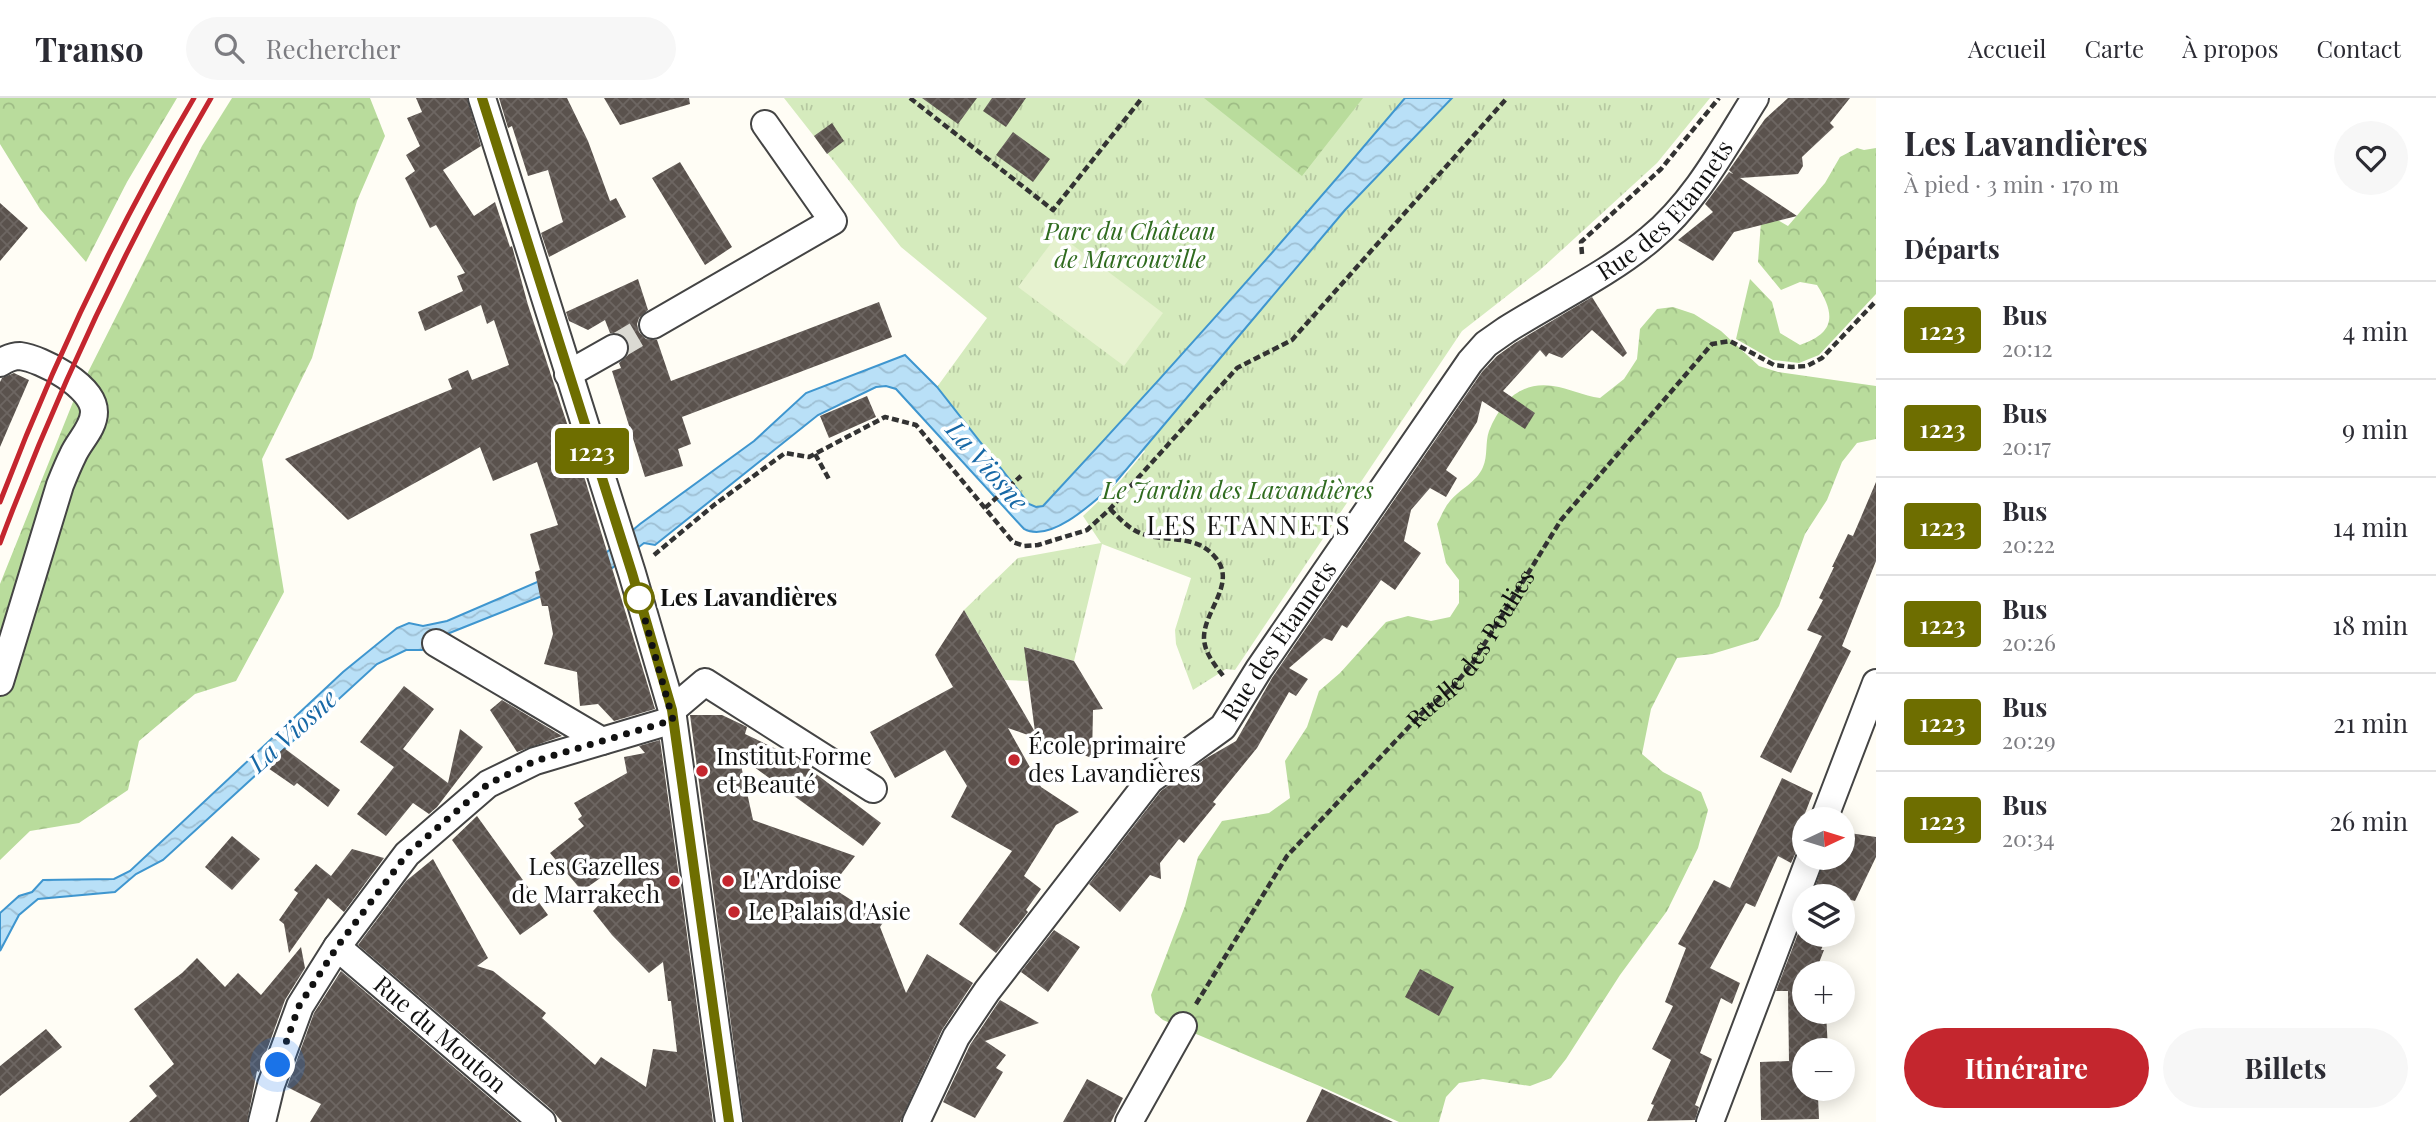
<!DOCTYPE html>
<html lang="fr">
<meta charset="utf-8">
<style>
:root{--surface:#fff;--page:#f7f7f7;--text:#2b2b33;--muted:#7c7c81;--line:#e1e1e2;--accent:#c4262e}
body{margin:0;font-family:"Playfair Display",serif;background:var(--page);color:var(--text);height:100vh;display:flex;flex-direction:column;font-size:26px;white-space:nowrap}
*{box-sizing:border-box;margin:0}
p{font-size:23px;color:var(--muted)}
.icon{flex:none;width:38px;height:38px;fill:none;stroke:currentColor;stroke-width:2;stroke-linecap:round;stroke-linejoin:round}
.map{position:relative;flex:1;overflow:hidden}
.side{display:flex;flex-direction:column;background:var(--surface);width:560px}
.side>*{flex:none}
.badge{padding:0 14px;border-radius:5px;font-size:24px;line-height:46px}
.needle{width:46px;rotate:86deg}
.fabs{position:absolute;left:1792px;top:709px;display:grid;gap:14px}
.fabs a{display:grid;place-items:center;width:63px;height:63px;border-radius:50%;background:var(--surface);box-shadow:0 4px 18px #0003;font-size:35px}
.you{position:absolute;width:35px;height:35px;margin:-18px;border:5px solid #fff;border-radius:50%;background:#1a73e8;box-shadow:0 0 0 10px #1a73e833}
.map>.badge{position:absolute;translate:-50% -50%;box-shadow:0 0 0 4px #fff}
h2{padding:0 28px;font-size:26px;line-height:63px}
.round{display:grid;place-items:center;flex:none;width:74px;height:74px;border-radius:37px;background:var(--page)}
.overview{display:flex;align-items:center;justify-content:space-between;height:119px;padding:0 28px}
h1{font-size:33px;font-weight:700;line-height:52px}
.button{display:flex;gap:14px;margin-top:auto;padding:14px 28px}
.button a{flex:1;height:80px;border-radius:42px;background:var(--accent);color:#fff;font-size:28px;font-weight:700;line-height:80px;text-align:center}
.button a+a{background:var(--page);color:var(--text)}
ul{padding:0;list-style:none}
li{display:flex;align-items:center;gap:21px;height:98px;padding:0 28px;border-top:2px solid var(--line)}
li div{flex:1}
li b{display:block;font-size:26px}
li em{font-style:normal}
li .badge{min-width:77px;font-weight:700;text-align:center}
header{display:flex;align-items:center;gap:42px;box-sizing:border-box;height:98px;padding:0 35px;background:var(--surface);border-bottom:2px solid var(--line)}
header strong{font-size:33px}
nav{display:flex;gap:38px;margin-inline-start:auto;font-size:24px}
.search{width:490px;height:63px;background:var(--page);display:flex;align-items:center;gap:18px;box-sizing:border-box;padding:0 24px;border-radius:38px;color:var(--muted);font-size:26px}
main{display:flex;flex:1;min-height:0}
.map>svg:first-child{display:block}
.grass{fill:url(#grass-tufts)}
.forest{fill:url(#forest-crowns)}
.pitch{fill:#e6f2cf}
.water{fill:url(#water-waves);stroke:#3f96cf;stroke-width:2}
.building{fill:url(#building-cross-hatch)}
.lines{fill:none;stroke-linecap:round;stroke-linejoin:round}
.minor-tunnel{stroke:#dbdad3;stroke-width:26;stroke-dasharray:26 13;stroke-linecap:butt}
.minor-casing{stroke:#444;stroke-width:30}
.path{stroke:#333;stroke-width:4.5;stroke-dasharray:7 3.5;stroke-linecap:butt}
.minor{stroke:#fff;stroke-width:26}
.rail{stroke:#c4262e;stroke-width:5}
.line-casing{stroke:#fff;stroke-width:16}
.line{stroke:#6e6e00;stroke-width:10}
.walk{stroke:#111;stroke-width:7;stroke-dasharray:0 12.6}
.stop-dot{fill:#fff;stroke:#6e6e00;stroke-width:3.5}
.poi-dot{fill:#c4262e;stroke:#fff;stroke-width:2.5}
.labels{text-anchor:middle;stroke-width:7;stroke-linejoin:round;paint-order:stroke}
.street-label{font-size:24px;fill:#111;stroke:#fff}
.park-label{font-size:24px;font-style:italic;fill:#2f6b1f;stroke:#fff}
.stop-label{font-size:24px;font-weight:bold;fill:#111;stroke:#fff;text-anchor:start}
.poi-label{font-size:24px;fill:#111;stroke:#fff;text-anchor:start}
.water-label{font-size:26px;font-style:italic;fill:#1768a6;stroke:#fff}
.neighbourhood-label{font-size:26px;letter-spacing:2px;fill:#111;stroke:#fff}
</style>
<header>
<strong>Transo</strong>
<div class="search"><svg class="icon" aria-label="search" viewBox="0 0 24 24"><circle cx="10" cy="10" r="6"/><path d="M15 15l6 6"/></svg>Rechercher</div>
<nav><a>Accueil</a><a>Carte</a><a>À propos</a><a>Contact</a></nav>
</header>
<main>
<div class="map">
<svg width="1876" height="1024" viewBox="0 0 1876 1024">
<defs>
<pattern id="grass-tufts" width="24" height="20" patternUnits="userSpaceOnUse" patternTransform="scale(1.75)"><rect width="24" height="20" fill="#d5ebbd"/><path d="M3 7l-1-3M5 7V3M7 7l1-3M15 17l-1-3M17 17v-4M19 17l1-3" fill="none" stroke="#b6c8a1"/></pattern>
<pattern id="forest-crowns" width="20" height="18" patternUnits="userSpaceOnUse" patternTransform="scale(1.75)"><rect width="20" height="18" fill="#b9dc9c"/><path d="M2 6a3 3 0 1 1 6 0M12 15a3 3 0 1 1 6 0" fill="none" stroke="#9ebc85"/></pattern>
<pattern id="water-waves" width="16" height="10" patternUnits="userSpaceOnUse" patternTransform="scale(1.75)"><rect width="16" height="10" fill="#b9e0f7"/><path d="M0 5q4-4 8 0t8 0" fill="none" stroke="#9ebfd3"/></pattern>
<pattern id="building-cross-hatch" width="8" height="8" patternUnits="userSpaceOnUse" patternTransform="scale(1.75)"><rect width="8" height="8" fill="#5a524d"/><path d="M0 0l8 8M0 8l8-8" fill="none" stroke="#6d6662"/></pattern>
</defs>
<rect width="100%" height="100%" fill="#fffdf5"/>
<path class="grass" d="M784,0H1710L1657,65L1540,172L1462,233L1235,572L1226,571L1193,592L1176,546L1175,532L1191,480L1102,446L1074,563L1025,549L1028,583L1005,582L964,512L1018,460L1101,445L1083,418L1121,382L1145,353L1116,329L1043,408L1036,409L1029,406L937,289L987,220L901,149Z"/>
<path class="forest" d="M0,0H177L127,84L86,164L40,111L0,46Z
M232,0H370L385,38L357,103L312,260L262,361L284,494L236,583L195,596L139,643L128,692L79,725L30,733L0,762V486L73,304L202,48Z
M1204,0H1363L1302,78Z
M1857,50L1864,52L1876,50V196L1819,257L1799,265L1773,262L1736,241L1750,181L1772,204L1780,235L1800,247C1835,235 1836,217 1817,187L1800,184L1781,192L1758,164L1761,124L1767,116L1788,128L1825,85L1840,59Z
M1673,209L1694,216L1721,233L1759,268L1778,274L1876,288V341L1857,345L1842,364L1827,402L1805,436L1779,508L1758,542L1712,556L1677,560L1651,611L1642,656L1663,674L1701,694L1708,712L1698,750L1667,813L1620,877L1566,961L1551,980L1530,988L1483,981L1459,985L1446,999L1439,1024H1399L1322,989L1163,922L1155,915L1151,897L1185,808L1198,759L1222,723L1269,715L1290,700L1285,663L1307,629L1319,593L1340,575L1386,524L1408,518L1431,523L1450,519L1459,505V482L1446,465L1437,426C1441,419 1444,410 1450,403C1461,390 1476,385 1483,369C1488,358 1485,344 1489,333C1501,304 1520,283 1553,288C1569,290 1583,298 1600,300L1624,281L1637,261L1640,231L1657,211Z"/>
<path class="pitch" d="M1058,136L1163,215L1124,268L1018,189Z"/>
<path class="water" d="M1405,0H1452L1345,112L1115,385C1096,402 1051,446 1024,431L896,291L886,288L876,289L818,317L655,447L644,445L612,470L447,536L422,552H406L377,566L163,762L136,776L115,794L38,801L19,817L0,853V815L19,798L32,794L43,782L114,781L130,773L343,574L397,530L409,525L423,528L447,523L607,454L640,426L754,343L806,295L905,257L937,289L1029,406L1036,409L1043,408C1167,275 1288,139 1405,0Z"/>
<path class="building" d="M416,0H467L481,48L443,72L474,118L495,104L510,149L512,148L528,207L580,365L655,611L614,623L598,606L580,608L577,574L544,566L553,536L548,508H542L535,474L540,472L530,436L558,427L537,364L493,383L480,349L348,422L285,361L452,291L448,281L468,272L472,282L509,267L494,222L487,226L481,207L425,233L418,214L463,193L457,178L465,175L436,127L430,130L405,80L415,73L406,57L420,48L407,20L422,14Z
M499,0H567L588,43L610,103L616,100L626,119L549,159L541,135L563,124L548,72L528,78L512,28L508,30Z
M604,0H689L690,6L620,27Z
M922,0H977L958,26Z
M992,0H1026L1006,29L983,13Z
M1788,0H1850L1830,25L1834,29L1802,59L1803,68L1798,76L1740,80L1797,118L1734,134L1713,163L1678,142L1713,114L1705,106L1729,74L1733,76L1729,72L1765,21Z
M832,25L844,43L827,56L814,38Z
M1013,34L1050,61L1033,84L996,57Z
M680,64L732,149L705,167L652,80Z
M0,105L28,130L0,163Z
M638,181L648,212L639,220L637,226L639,234L646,241L657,242L671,283L879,204L892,239L682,319L691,346L678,351L683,368L645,379L612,273L621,270L619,265L628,257L630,249L628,243L621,236L610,235L605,222L588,232L569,223L566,214Z
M1592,199L1627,255L1623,259L1592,232L1562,260L1549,255L1546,259L1540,252L1503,293L1535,315L1525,331L1482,303L1477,324L1446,372L1457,380L1446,399L1430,390L1411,412L1404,443L1421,455L1395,492L1381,482L1347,530L1342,527L1332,543L1324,540L1289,570L1308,581L1296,598L1289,594L1257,650L1213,704L1216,706L1184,745L1179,741L1160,765L1161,781L1150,777L1120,814L1089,786L1161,693L1205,661L1236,643L1272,580L1482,274L1497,258L1515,245Z
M14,275L29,282L0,349V284L2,280Z
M867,298L876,319L829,340L820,318Z
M1876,384V463L1842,548L1851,553L1791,675L1760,659L1822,538L1807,532L1823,502L1819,500L1834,469H1832L1848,436L1853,438Z
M964,512L1035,634L1024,549L1074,563L1103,611L1093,612L1092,660L1008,630L1041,689L1079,714L1056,727L1024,778L1041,791L1026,812L1028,814L996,855L959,826L1012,753L951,719L967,688L945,652L895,680L870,634L953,589L935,557Z
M404,588L434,611L403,651L448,685L460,631L483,649L437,709L429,716L413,705L386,738L357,716L394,669L360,644Z
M502,602L562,638L517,654L490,612Z
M690,617H722L743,627L747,629L745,636L795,660L881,725L863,748L739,658L753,722L855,758L831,789L884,823L880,829L906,895L927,856L973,885L942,932L900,1024H744Z
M660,642L713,1024H562L552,1012L358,847L406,783L433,761L488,860L477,868L493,873L546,915L542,920L595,967L601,959L646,989L653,951L677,954L671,903H668L663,864L649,875L612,837L593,813L631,773L623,764L582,793L550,755L584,728L578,721L582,718L574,705L627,675L624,659L645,655L639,648Z
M284,650L340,692L328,709L297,685L294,688L265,668Z
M1782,680L1813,695L1800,728H1804V746L1796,754L1791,765L1778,758L1755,809L1746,805L1710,870L1740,885L1732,906L1721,900L1700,955L1712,961L1695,1007L1699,1009L1695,1022L1647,1023L1654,1007L1651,1006L1671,962L1652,951L1673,908L1665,904L1686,850L1678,846L1714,782L1730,790Z
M477,718L548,817L520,837L452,742Z
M1843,734L1876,739V759L1855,803L1843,800V798H1812L1825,760H1843Z
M232,738L260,761L232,792L205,769Z
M352,751L384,760L344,814L328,800L289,855L284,826L279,822L298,795L294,792L316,766L331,778Z
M1804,820V836H1828L1821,852H1824L1815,875H1804V914H1826L1828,952H1804V990H1823V999H1818L1819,1021L1761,1022L1760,964L1789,963L1788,893H1776Z
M1054,832L1080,849L1048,894L1021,874Z
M301,849L305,870L285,902L259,974L257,973L247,1024H129L157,998L149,988L174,966L134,911L182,875L197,860L225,889L238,875L261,897Z
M1420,871L1454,889L1439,918L1405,899Z
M341,873L518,1024H310L321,1006L287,989L314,915Z
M1000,902L1039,925L985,943L1006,957L996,970L1003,974L975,1020L943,1004L970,947Z
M46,931L62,949L0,998V968Z
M1087,981L1123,1000L1111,1024H1063Z
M1322,991L1393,1024H1306Z"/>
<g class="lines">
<path class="minor-tunnel" d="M614,250L653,227"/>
<g class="minor-casing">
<g id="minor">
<path d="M482,0L632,475L672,612L729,1024"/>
<path d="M653,227L833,123L765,26"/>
<path d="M0,265C6,261 13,258 20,258C42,261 94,288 94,314C94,330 79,343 73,357C68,367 64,377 60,387L0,584"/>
<path d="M568,276L614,250"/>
<path d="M436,545L602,643"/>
<path d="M672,612L705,584L873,691"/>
<path d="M1824,721L1876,585"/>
<path id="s2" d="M337,849L542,1024"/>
<path d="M262,1024L271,987L300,908L337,849L407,756L488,686L535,663L673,622"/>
<path id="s3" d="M916,1024L956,939L987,893L1150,682L1223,629L1259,571L1470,264L1486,246L1506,232C1552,203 1610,175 1650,141C1696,103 1724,49 1755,0"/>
<path d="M1129,1024L1183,928"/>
<path d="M1710,1024L1810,760"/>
</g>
</g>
<g class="path">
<path d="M910,0L1053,112L1142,0"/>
<path d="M1582,156L1581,144L1661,71L1719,0"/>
<path d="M815,356L830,383"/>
<path d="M985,410L1021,378"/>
<path d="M1110,411C1119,420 1128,430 1140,435C1165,445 1195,435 1215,459C1238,485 1203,513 1204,541C1205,556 1215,567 1224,579"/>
<path d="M654,457L714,407L785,355L809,359L885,319L916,327L1013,444L1024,448L1038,447L1087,432L1110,411L1237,270L1292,242L1507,0"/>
<path id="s1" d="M1196,906L1287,758L1423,614L1451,591L1472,566L1561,422L1712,246L1730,243L1774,267L1792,269L1807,268L1822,260L1876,203"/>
</g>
<use href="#minor" class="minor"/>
<path class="rail" d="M0,404C53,265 118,128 194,0
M0,445C58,291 128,142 211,0"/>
</g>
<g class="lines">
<g class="line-casing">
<path id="line" d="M482,0L632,475L672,612L729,1024"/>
</g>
<use href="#line" class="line"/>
<path class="walk" d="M278,967L299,908L337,849L407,756L488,686L535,663L673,622L639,500"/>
</g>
<circle class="stop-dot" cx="639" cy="500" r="14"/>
<g class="poi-dot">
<circle cx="1014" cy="662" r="7"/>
<circle cx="702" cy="673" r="7"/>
<circle cx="674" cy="783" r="7"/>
<circle cx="728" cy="783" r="7"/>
<circle cx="734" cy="814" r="7"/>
</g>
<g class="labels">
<g class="street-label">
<text dy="8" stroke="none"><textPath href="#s3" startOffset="1197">Rue des Etannets</textPath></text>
<text dy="8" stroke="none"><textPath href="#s3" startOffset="609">Rue des Etannets</textPath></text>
<text dy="8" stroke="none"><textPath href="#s1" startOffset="452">Ruelle des Poulies</textPath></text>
<text dy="8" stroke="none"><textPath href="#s2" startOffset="135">Rue du Mouton</textPath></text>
</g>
<g class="park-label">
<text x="1130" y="142">Parc du Château<tspan x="1130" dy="28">de Marcouville</tspan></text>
<text x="1238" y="401">Le Jardin des Lavandières</text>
</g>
<g class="stop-label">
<text x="660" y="508">Les Lavandières</text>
</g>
<g class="poi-label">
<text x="1028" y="656">École primaire<tspan x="1028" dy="28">des Lavandières</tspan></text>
<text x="716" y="667">Institut Forme<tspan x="716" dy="28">et Beauté</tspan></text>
<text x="660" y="777" text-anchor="end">Les Gazelles<tspan x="660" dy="28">de Marrakech</tspan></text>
<text x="742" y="791">L'Ardoise</text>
<text x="748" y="822">Le Palais d'Asie</text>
</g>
<g class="water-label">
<text transform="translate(987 368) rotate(49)" y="9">La Viosne</text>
<text transform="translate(293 633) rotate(-42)" y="9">La Viosne</text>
</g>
<g class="neighbourhood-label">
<text x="1249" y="437">LES ETANNETS</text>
</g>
</g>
</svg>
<div class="fabs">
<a><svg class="needle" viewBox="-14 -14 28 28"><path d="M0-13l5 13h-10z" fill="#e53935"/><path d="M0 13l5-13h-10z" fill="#7c7c81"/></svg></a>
<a><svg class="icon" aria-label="layers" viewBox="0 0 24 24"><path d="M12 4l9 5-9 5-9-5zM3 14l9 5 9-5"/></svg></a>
<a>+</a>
<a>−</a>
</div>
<div class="you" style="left:278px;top:967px"></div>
<b class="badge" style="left:592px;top:353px;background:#6e6e00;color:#fff">1223</b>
</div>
<section class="side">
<div class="overview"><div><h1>Les Lavandières</h1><p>À pied · 3 min · 170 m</p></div><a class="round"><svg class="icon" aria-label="heart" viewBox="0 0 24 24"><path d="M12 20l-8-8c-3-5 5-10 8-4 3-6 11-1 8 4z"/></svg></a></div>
<h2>Départs</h2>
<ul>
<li><span class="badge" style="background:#6e6e00;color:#fff">1223</span><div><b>Bus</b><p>20:12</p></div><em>4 min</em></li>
<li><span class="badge" style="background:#6e6e00;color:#fff">1223</span><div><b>Bus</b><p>20:17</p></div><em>9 min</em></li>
<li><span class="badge" style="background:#6e6e00;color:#fff">1223</span><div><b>Bus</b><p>20:22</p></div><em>14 min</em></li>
<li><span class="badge" style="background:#6e6e00;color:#fff">1223</span><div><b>Bus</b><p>20:26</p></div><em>18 min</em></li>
<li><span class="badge" style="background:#6e6e00;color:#fff">1223</span><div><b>Bus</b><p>20:29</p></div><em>21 min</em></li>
<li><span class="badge" style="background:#6e6e00;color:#fff">1223</span><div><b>Bus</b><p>20:34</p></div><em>26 min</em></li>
</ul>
<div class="button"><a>Itinéraire</a><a>Billets</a></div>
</section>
</main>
